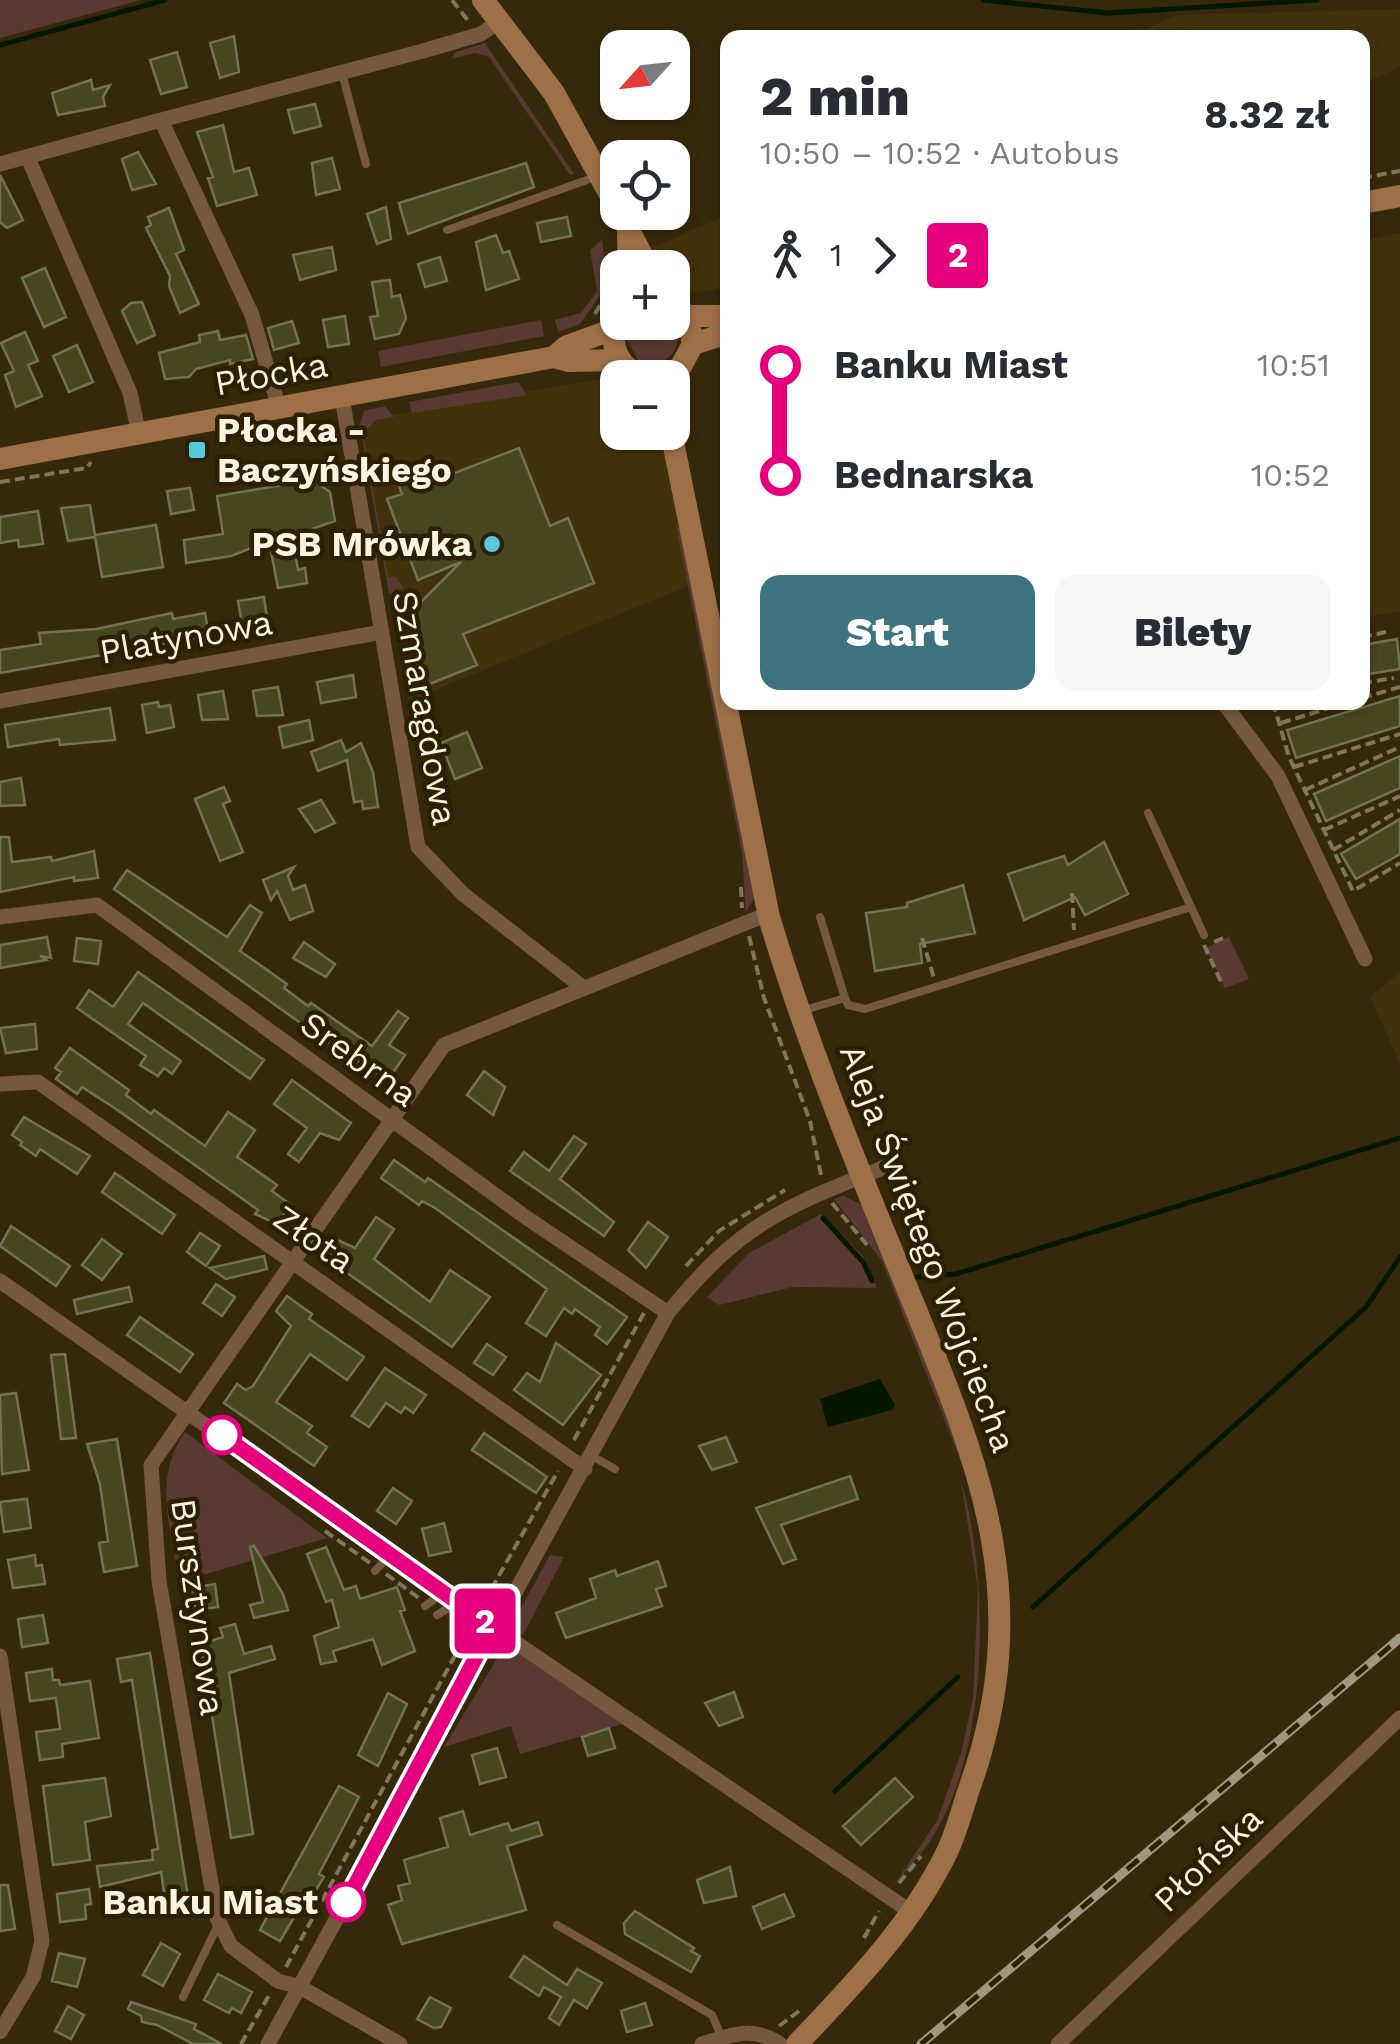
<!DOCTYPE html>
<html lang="pl">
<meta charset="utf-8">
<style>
:root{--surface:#fff;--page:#f7f7f7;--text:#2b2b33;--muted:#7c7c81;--accent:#3d737e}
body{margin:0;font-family:"Work Sans",sans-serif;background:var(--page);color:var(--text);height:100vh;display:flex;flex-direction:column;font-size:38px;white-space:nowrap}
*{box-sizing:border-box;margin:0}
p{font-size:32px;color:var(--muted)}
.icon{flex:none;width:55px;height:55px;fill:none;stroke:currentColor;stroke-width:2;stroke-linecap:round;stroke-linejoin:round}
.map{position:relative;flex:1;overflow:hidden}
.panel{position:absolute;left:720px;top:30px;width:650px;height:680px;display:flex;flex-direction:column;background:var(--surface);border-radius:20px;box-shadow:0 2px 8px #0004}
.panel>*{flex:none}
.badge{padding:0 20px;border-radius:8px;font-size:35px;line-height:65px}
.needle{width:65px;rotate:243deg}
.fabs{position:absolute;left:600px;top:30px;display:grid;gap:20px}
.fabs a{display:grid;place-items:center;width:90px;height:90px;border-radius:20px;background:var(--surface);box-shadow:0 2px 8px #0004;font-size:50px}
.map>.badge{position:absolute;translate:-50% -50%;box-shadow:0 0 0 5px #fff}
.legs{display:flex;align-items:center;gap:15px;height:110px;padding:0 40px;font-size:32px}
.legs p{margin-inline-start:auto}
.head{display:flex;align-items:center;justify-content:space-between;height:170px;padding:0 40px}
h1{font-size:55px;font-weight:800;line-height:75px}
.cta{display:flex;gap:20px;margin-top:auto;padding:20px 40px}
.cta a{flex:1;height:115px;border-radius:20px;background:var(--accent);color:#fff;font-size:40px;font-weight:800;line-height:115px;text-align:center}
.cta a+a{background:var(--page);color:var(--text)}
ul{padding:0 40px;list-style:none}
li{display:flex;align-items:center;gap:35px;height:110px;font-size:38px}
li i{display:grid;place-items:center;width:15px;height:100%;margin:0 12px;background:currentColor}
li i::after{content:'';width:25px;height:25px;margin:-12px;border:8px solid;border-radius:50%;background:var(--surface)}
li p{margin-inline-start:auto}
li:first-child i{background:linear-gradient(#0000 50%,currentColor 0)}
li:last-child i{background:linear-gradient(currentColor 50%,#0000 0)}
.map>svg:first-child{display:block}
.built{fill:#42320b}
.green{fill:#583a32}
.water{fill:#061700}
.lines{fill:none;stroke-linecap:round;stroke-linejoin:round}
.stream{stroke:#061700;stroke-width:5}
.building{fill:#46471f;stroke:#717352;stroke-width:2.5}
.path{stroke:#81765c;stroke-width:4;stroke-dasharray:10 5;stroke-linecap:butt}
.lane{stroke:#75583f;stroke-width:8}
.street{stroke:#75583f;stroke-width:15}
.secondary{stroke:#9e7047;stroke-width:22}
.rail-casing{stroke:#a1967f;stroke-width:9}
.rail{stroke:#2c1f02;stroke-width:5;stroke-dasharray:15;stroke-linecap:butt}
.line-1-casing{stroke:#fff;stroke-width:22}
.line-1{stroke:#e6007e;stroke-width:15}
.poi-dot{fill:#53cbda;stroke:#2c1f02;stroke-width:4}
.stop-1-dot{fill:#fff;stroke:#e6007e;stroke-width:5}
.labels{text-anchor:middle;stroke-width:9;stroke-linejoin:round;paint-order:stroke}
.street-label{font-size:35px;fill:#fcf3e2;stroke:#2c1f02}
.poi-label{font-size:35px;font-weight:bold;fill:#fcf3e2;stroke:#2c1f02;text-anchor:start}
.stop-label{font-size:35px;font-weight:bold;fill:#fcf3e2;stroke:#2c1f02;text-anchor:end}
</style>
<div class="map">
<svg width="1400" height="2044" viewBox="0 0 1400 2044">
<rect width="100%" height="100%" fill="#36290b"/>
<path class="built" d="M1400,9V67L1363,84L1362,38L1127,37L1177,15Z
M727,215V287L673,296L672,268L655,267L648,250Z
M1400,233V611L1363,618V240Z
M647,371L618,378V432L660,433L690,585L408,701L363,432L373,418Z
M1400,972V1063L1370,997Z"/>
<path class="green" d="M0,0H141L0,38Z
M485,43L574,174L570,175L489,57L475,53L451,59L456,52Z
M602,240L608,284L580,324L558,332L555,320L581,313L597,291L590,250Z
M541,320L544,336L381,367L378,351Z
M632,323L673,322C682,338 678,354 660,363L638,360L627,340Z
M518,382L527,395L412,413L409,402Z
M385,406L394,417L376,420L363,433L388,577H395L404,588L389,594L360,424L364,411Z
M676,526L681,529L754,898L746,912L742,852Z
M1229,937L1249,979L1225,988L1206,948Z
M843,1196L863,1205L958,1440L963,1467L882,1261L834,1199Z
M821,1214L863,1256L877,1288L792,1287L719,1305L707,1297L749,1253Z
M185,1432L327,1538L180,1582C171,1530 152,1479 185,1432Z
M961,1480C990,1581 990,1751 930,1841C919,1858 903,1872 891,1889L937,1821L961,1753L973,1699L978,1590Z
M550,1555L564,1557L523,1635L515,1629V1619Z
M504,1647H511L626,1723L520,1754L511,1726L444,1747Z"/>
<path class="water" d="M880,1379L895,1405L892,1410L828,1427L820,1399Z"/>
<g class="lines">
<path class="stream" d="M983,0L1108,13L1317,0
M0,45L165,0
M823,1218L863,1262L872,1281
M917,1277L956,1274L1400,1138
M1033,1607L1366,1307L1400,1257
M835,1791L958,1677"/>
</g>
<path class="building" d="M234,36L239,72L220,78L210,43Z
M177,52L187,87L161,94L150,60Z
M91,80L93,90L110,85L103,97L105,106L58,115L52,93Z
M315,104L321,126L294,133L288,110Z
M223,125L234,172L249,168L257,195L217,206L208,178L213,177L197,132Z
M138,152L156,184L132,190L122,159Z
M332,158L340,189L316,195L312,163Z
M526,163L534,187L408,234L399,203Z
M0,175L23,220L7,228L0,222Z
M386,207L391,239L377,244L367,214Z
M169,208L184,250L176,254L199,304L180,313L169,286L170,276L146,228L151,225L148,217Z
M567,217L571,236L541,242L537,223Z
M496,235L503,253L509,251L519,279L486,290L476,242Z
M332,247L336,270L300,280L293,255Z
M440,257L447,281L425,287L418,264Z
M45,268L66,317L44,327L22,278Z
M390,280L392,297L400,295L406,318L399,334L375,339L370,317L378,316L372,282Z
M142,302L155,335L137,343L122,311L131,303Z
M345,316L349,344L328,347L323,320Z
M292,321L299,343L274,350L268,328Z
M218,331L220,340L246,335L253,359L230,364V360L196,369L189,377L165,379L159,353L200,342L199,335Z
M25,332L38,361L28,365L42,396L16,407L5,375L14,371L1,343Z
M77,345L93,382L69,392L53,356Z
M519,448L550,526L568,518L594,583L463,634L477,665L422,687L410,613L461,562L418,580L387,499L402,494L397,481L421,472L434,481Z
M313,480L330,492L335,521L292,536L298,570L305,568L307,583L278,588L269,541L231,556L186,563L184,540L223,534L217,496Z
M190,488L194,510L171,514L167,491Z
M90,505L95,535L156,525L163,567L102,577L95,537L68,541L61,508Z
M38,511L43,544L19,547L18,540L0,543V517Z
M264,597L268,625L242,624L238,601Z
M172,613L173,619L205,613L209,636L0,673V650L41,644L39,633L96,629Z
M1397,639L1400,669L1362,675V645Z
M353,675L356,697L321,703L317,682Z
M278,687L283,715L257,716L253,691Z
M223,691L228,719L202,720L198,695Z
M1400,696V726L1296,758L1287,730Z
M158,702L159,707L170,705L174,727L147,733L142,705Z
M110,708L115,740L60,745L59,739L8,747L5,725Z
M309,720L313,740L283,748L279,727Z
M467,732L482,768L455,779L441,743Z
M341,740L346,752L361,743L373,772L378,807L363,809L362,801L354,802L347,760L318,771L311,752Z
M1400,756V788L1326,821L1314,794Z
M21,778L25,805L0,806V782Z
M224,787L230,801L223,804L243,852L220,861L195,799Z
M321,800L335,823L315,832L299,809Z
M1400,819V854L1356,879L1341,854Z
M0,837H9L12,862L51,857L52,861L94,851L98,878L74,881V877L0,892Z
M1104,842L1128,894L1085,915L1075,897L1024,920L1008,874L1064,856L1068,865Z
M294,867L288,876L293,890L305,885L313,911L290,920L277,891L271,900L263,880Z
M127,870L227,937L250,905L262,913L240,951L287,984L284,988L308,1006L311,1003L372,1046L398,1011L408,1018L389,1045L405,1055L388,1080L317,1035L114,889Z
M963,885L975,933L920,944L922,963L875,971L866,913L907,907V903Z
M47,937L51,958L40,956L46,960L0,968V945Z
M77,938L101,941L98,964L74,961Z
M304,942L335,964L326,977L293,958Z
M138,972L264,1060L250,1079L143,1003L128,1024L181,1061L172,1074L164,1068L158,1076L140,1065L146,1056L77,1008L89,990L113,1007Z
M35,1024L37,1049L6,1053L0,1028Z
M70,1048L129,1090L126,1095L151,1114L154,1110L205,1146L228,1112L255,1130L237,1157L277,1185L272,1191L291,1205L277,1224L255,1214L258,1210L116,1109L82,1087L77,1094L56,1079L61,1072L55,1068Z
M484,1071L505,1087L493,1115L467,1095Z
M292,1080L351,1123L339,1140L320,1133L299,1162L288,1154L307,1128L274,1104Z
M24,1117L90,1156L77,1174L40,1149L36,1156L20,1145L22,1142L12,1135Z
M574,1136L586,1144L560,1179L614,1222L604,1236L510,1171L524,1152L549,1171Z
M394,1160L425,1182L428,1178L627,1317L613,1336L607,1344L595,1335L600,1327L575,1309L572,1314L564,1308L546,1336L526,1323L547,1289L435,1208L422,1201L419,1205L381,1178Z
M115,1173L175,1215L162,1234L102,1192Z
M376,1217L394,1229L374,1259L430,1302L450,1270L490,1297L452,1347L326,1258L338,1240L355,1248Z
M648,1222L668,1237L646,1268L628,1250Z
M11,1226L70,1266L56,1286L0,1246Z
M200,1233L220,1246L206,1266L187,1252Z
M102,1239L122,1254L102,1280L82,1265Z
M264,1256L267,1269L226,1279L210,1268Z
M216,1284L235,1297L222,1316L203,1303Z
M129,1287L132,1301L77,1314L74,1300Z
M287,1296L312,1314L309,1319L364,1357L347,1380L310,1354L276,1402L312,1426L307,1433L327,1447L314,1466L224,1403L237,1384L246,1390L253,1386L291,1326L276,1311Z
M140,1317L193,1354L180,1372L127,1335Z
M556,1343L601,1375L563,1425L514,1390L527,1373L540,1382Z
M487,1344L506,1357L493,1375L474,1363Z
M65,1354L76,1438L61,1439L51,1355Z
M385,1368L426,1395L413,1413L405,1407L401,1413L386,1403L369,1427L352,1416Z
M16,1393L29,1470L2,1474L0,1395Z
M484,1433L547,1477L536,1493L472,1450Z
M726,1437L737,1462L712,1470L699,1446Z
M117,1439L137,1566L104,1572L99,1543L108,1541L100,1484L87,1444Z
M850,1476L858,1499L781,1525L796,1559L783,1564L756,1508Z
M393,1488L412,1501L396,1524L377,1511Z
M27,1499L31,1528L4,1532L0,1502Z
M444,1523L451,1551L429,1556L422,1529Z
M254,1546L283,1594L288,1610L254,1618L250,1605L263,1602L250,1547Z
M326,1547L344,1590L356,1586L360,1599L397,1587L405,1610L400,1611L415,1651L382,1665L373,1639L333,1651L336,1661L321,1664L314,1636L339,1627L332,1600L326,1602L307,1554Z
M35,1555L36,1566L42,1565L45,1584L13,1588L8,1560Z
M658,1561L666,1586L656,1589L662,1606L566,1638L556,1613L596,1598L590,1579L615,1570L617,1576Z
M215,1584L218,1607L196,1610L192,1588Z
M43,1615L48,1643L22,1647L18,1619Z
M235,1624L244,1654L271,1646L275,1659L229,1673L253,1834L231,1838L201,1644L223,1637L220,1628Z
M150,1653L189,1903L166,1906L161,1872L100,1887L97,1866L153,1860L152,1850L158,1849L132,1680L121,1682L117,1659Z
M52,1669L53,1680H59L60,1685L90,1681L99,1738L62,1744L63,1757L40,1760L36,1732L60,1729L56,1698L30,1701L26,1673Z
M734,1692L743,1717L719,1726L705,1703Z
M388,1693L407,1704L378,1766L358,1755Z
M609,1728L615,1748L588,1756L582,1737Z
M497,1748L506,1777L480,1784L472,1755Z
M105,1778L111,1816L85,1822L90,1860L53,1865L43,1786Z
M895,1778L913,1797L861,1845L843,1826Z
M339,1786L359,1797L319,1874L324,1877L316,1890L312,1887L280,1941L260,1930Z
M463,1811L470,1835L508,1823L511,1831L538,1822L542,1835L507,1846L526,1910L402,1944L388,1905L402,1900L398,1886L410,1883L404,1860L448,1847L440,1818Z
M730,1867L736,1896L704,1903L697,1880Z
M0,1885H8L15,1929L0,1931Z
M89,1889L91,1904L85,1905L86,1919L60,1922L57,1894Z
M784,1894L794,1916L762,1929L753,1907Z
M635,1911L694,1948L691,1951L700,1956L691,1972L625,1934L624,1923Z
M161,1943L180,1954L163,1986L143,1975Z
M59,1953L85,1959L77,1987L52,1981Z
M524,1956L567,1985L577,1969L602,1983L587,2008L574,2000L559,2025L549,2018L561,1997L544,1987L539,1996L510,1977Z
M218,1974L252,1992L241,2013L232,2008L229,2013L204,2000Z
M430,1997L451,2008L441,2027L434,2028L417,2019Z
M131,2002L196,2024L194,2029L222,2044H193L157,2025L142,2022L141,2016L128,2009Z
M645,2003L652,2025L627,2032L621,2011Z
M68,2006L84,2015L71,2039L55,2031Z"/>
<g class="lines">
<path class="path" d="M452,0L470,23
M1362,178L1400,171
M595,314L615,280
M0,482L87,468L91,462
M1362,637L1386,632
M1362,683L1394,678
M1362,698L1400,687
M1273,702L1289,757L1353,891L1400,863
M1281,723L1348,702
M1294,767L1400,734
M1305,790L1400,747
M1324,830L1400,796
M1333,850L1400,810
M741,887L742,908
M1072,893L1074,930
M749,936L764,998L810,1121L821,1175
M922,938L934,978
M1214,942L1228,936
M1204,945L1223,986
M832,1203L867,1245
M686,1266L719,1231L785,1190
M574,1440L644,1313
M325,1531L370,1563
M386,1574L419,1598
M484,1602L558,1471
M899,1883L921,1856
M864,1938L879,1911
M286,1967L470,1628
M779,2026L799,2011
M241,2044L271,1992"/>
<path class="lane" d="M342,73L366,164
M447,230L598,176
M1191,907L1204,935
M845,998L848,1005L865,1009L1191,907L1148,813
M801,1011L845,998L820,917
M592,1456L615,1469
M375,1571L389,1556
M425,1606L444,1592
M437,1615L458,1602
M557,1925L712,2015L722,2038
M183,1997L219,1923"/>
<path class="street" d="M28,158L130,393L139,434
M0,164L161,120
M342,397L418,847L463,894L581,986
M279,408L252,315L161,120L423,51L481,34L500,21
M0,701L382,632
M1223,702L1278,776L1365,959
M0,917L97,905L524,1216L668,1313
M0,1084L38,1082L585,1469
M0,1281L493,1627L911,1912
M0,1656L42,1941L33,1977L0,2032
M268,2044L668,1313C742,1222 784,1207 890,1165
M400,2044L300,1987L278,1981L231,1946L217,1918L159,1581L151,1465L444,1045L768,914
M702,2044C731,2035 753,2025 780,2044
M1058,2044L1400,1718"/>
<path class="secondary" d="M483,0L554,93L618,209
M1362,203L1400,196
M619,212L649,268
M628,235L629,268
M687,316H728
M618,319C607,346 619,370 647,378
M693,344L728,333
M554,357L569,361L619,360
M659,378L680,368L693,344L687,316L672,303
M672,429L676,421L673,373
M671,432L769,917C803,1031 847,1141 892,1251C968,1440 1043,1583 969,1789C962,1810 956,1834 946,1854C910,1927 853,1985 797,2044
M0,459L554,357L567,346L614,329"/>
<g class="rail-casing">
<path id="rail" d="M921,2044L1400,1638"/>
</g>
<use href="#rail" class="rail"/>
</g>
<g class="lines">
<g class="line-1-casing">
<path id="line-1" d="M222,1435L492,1627L346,1902"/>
</g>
<use href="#line-1" class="line-1"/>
</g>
<g class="poi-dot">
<rect x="187" y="440" width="20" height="20" rx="5"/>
<circle cx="492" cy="544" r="10"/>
</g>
<g class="stop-1-dot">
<circle cx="222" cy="1435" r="18"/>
<circle cx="346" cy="1902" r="18"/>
</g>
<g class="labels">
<g class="street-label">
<text transform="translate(271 374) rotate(-10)" y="12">Płocka</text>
<text transform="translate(186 637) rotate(-10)" y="12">Platynowa</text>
<text transform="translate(425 708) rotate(80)" y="12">Szmaragdowa</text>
<text transform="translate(359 1059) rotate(36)" y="12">Srebrna</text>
<text transform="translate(314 1239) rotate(35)" y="12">Złota</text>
<text transform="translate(928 1248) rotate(69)" y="12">Aleja Świętego Wojciecha</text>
<text transform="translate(198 1607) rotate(82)" y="12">Bursztynowa</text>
<text transform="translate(1208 1859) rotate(-44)" y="12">Płońska</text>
</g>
<g class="poi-label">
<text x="217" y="442">Płocka -<tspan x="217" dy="40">Baczyńskiego</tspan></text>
<text x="472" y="556" text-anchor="end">PSB Mrówka</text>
</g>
<g class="stop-label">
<text x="318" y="1914">Banku Miast</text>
</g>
</g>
</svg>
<div class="fabs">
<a><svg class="needle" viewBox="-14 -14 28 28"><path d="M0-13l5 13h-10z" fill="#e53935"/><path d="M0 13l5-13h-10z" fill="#7c7c81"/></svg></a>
<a><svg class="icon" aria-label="locate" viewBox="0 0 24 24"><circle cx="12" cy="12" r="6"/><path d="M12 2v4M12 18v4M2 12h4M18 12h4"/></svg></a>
<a>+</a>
<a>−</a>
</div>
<b class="badge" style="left:485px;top:1621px;background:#e6007e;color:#fff">2</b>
<section class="panel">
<div class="head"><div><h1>2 min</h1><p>10:50 – 10:52 · Autobus</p></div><b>8.32 zł</b></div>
<div class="legs"><svg class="icon" aria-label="walk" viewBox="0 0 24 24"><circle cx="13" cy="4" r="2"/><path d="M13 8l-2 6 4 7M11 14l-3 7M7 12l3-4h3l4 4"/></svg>1<svg class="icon" aria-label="forward" viewBox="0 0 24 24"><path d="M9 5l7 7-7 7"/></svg><b class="badge" style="background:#e6007e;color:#fff">2</b></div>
<ul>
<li><i style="color:#e6007e"></i><b>Banku Miast</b><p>10:51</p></li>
<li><i style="color:#e6007e"></i><b>Bednarska</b><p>10:52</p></li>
</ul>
<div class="cta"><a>Start</a><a>Bilety</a></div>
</section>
</div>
